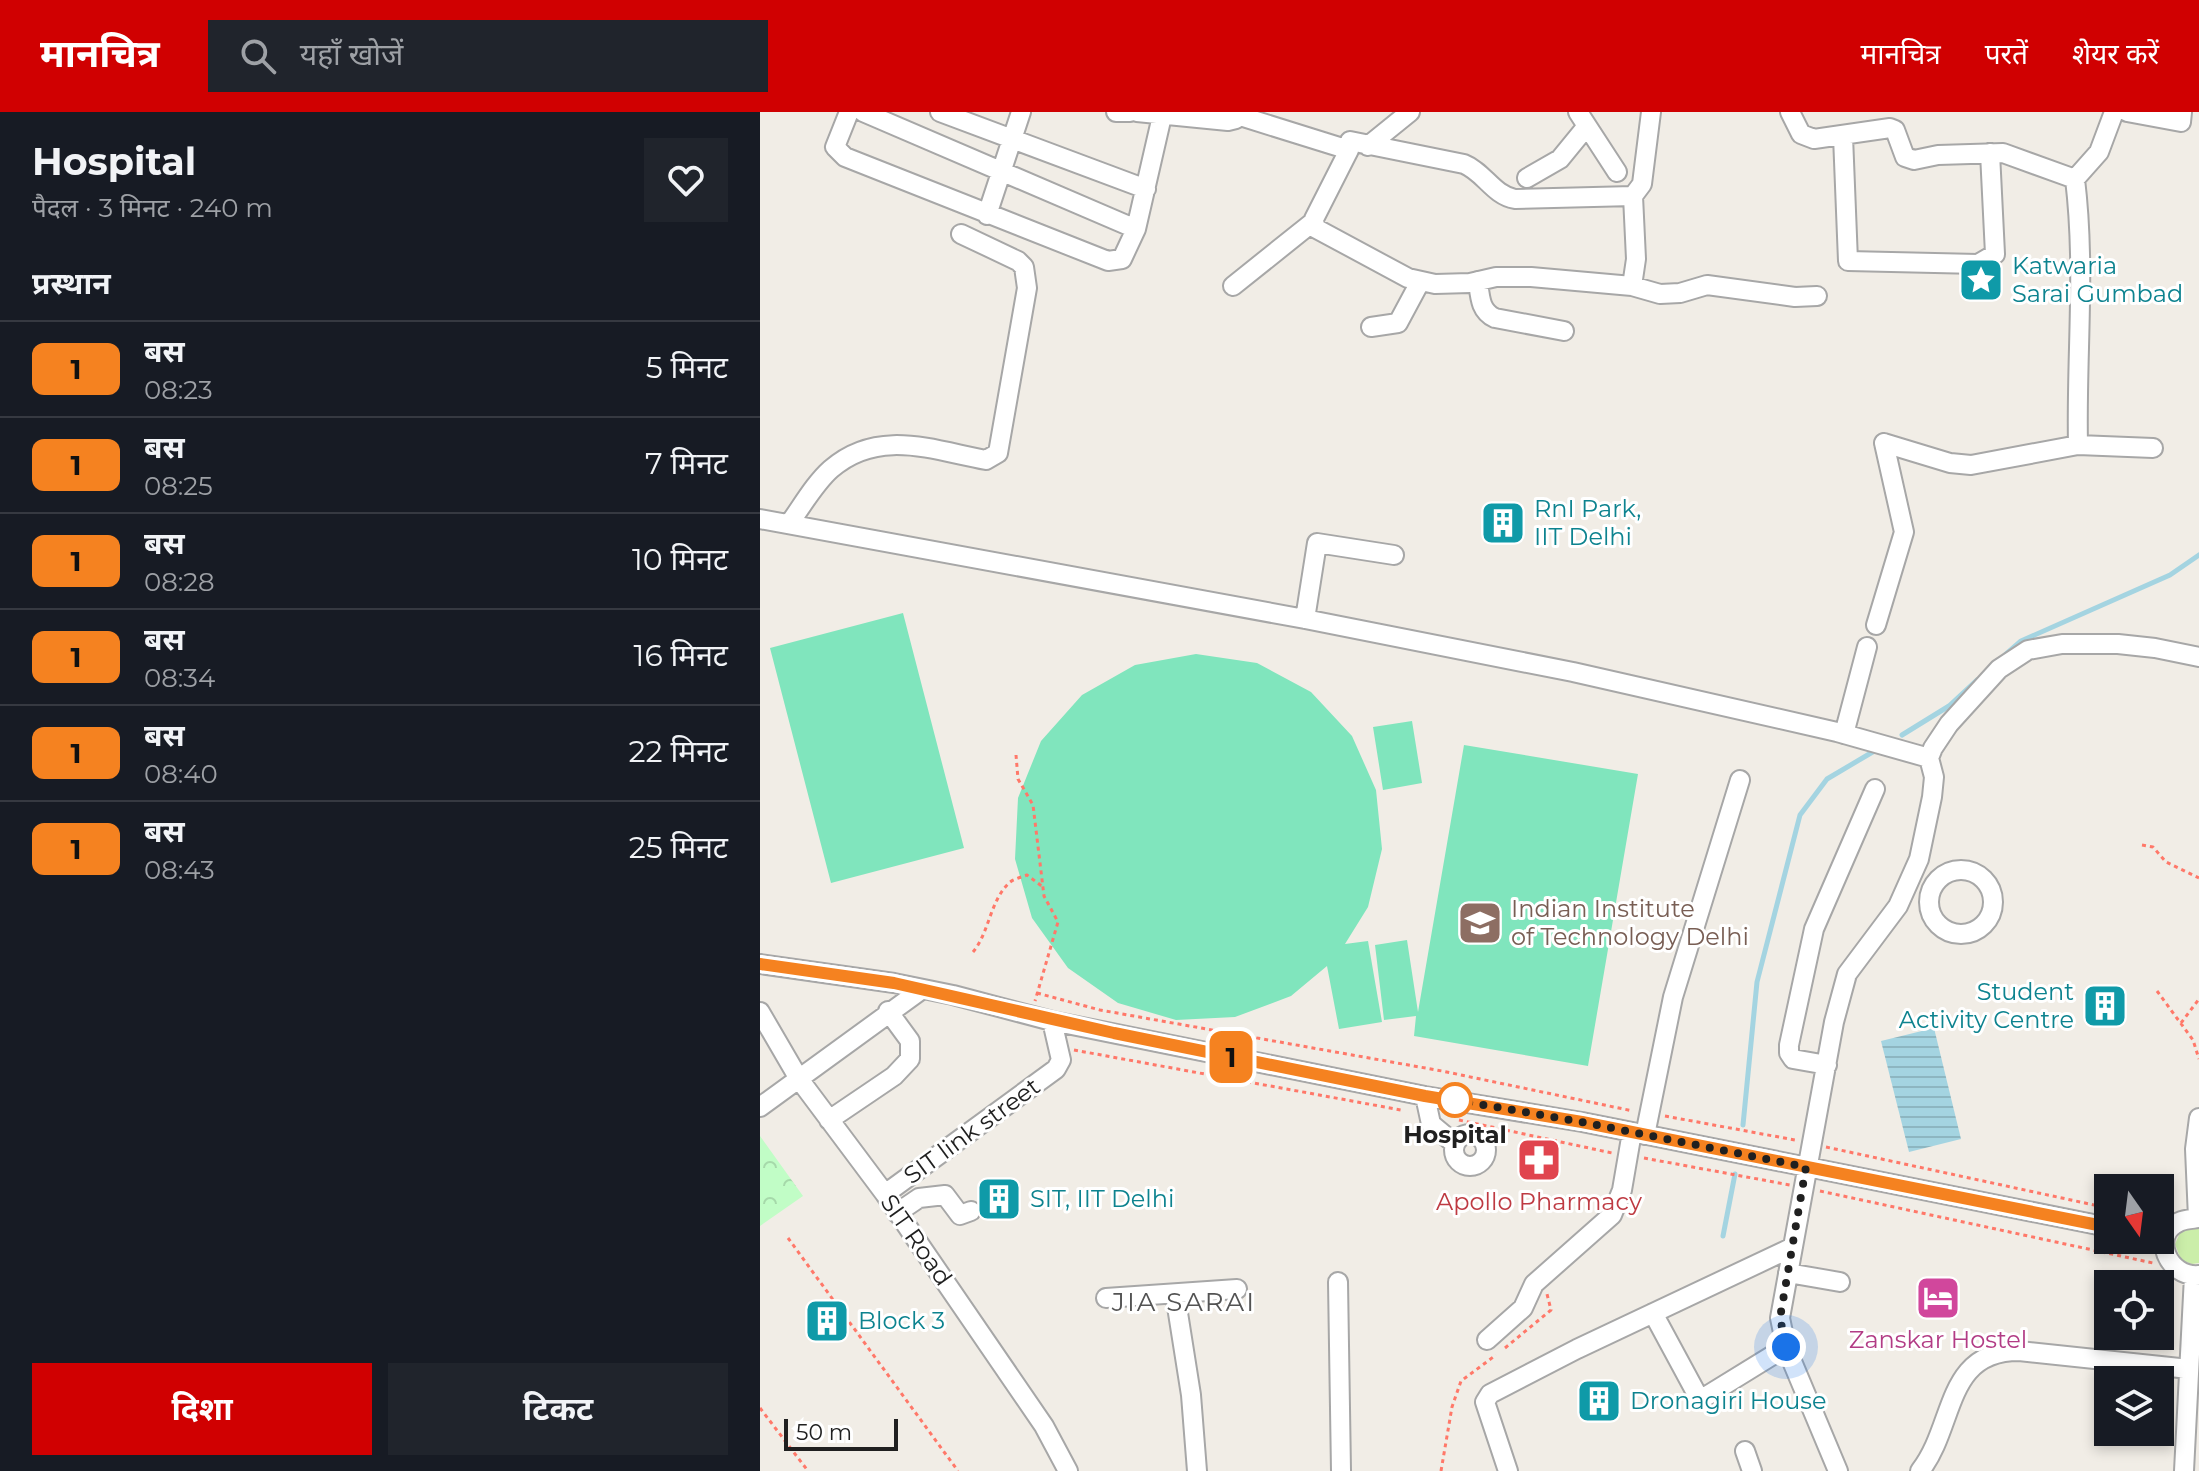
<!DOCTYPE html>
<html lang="hi">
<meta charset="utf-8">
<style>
:root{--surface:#171b24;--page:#20242c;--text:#f1f3f6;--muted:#9ea1a6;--line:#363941;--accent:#d00001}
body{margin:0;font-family:Montserrat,"Noto Sans Devanagari",sans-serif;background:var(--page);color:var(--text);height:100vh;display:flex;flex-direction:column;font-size:30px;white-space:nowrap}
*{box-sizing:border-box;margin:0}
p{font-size:26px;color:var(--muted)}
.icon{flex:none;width:44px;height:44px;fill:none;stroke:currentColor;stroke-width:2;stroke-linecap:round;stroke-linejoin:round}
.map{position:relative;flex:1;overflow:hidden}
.drawer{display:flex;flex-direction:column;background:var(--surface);width:760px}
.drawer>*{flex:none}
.badge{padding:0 16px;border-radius:12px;font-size:28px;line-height:52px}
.needle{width:52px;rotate:166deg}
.fabs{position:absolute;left:1334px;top:1062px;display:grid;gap:16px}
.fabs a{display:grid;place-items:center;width:80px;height:80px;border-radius:0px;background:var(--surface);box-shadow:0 4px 12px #0003;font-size:40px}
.scale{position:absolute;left:24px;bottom:20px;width:114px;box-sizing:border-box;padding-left:8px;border:4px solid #202020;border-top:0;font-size:22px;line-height:28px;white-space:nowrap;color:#202020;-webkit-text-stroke:6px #fff;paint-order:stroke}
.you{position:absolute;width:40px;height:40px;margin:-20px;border:6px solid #fff;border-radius:50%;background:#1a73e8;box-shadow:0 0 0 12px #1a73e833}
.map>.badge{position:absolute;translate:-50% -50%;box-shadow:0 0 0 4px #fff}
h2{padding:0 32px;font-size:30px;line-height:72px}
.round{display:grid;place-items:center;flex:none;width:84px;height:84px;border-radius:0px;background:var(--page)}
.summary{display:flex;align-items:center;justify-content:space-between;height:136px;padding:0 32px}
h1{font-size:38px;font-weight:700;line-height:60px}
.primary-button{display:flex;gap:16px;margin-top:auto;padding:16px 32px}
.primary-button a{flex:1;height:92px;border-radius:0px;background:var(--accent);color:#fff;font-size:32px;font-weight:700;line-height:92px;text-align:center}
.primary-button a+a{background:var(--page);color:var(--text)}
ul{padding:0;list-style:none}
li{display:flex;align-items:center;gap:24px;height:96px;padding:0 32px;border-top:2px solid var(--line)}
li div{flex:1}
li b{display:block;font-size:30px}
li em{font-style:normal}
li .badge{min-width:88px;font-weight:700;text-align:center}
header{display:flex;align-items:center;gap:48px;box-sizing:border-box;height:112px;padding:0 40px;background:var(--accent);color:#fff}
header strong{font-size:38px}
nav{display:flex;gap:44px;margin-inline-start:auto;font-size:28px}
.search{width:560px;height:72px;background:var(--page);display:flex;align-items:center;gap:20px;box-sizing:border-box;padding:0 28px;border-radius:0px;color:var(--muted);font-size:30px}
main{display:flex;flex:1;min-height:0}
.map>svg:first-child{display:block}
.grass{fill:#cbeea9}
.park{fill:url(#park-crowns)}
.pitch{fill:#80e5bd}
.water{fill:url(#water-rules)}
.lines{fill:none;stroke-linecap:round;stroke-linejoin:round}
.stream{stroke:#a4d4e1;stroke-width:5}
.minor-casing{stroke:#a7a7a7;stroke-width:22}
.path{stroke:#ff7869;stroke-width:3;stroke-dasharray:4 4;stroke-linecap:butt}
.minor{stroke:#fff;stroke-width:18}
.line-casing{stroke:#fff;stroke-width:18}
.line{stroke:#f58220;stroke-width:12}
.walk{stroke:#202020;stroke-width:8;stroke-dasharray:0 14.4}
.stop-dot{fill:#fff;stroke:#f58220;stroke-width:4}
.labels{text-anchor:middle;stroke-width:6;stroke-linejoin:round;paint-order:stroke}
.culture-label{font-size:24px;fill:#0d838f;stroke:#fff;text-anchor:start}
.education-label{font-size:24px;fill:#785e54;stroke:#fff;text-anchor:start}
.street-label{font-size:24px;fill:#202020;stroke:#fff}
.stop-label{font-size:24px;font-weight:bold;fill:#202020;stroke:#fff}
.health-label{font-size:24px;fill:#be3a42;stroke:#fff}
.hotel-label{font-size:24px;fill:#b23c85;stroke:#fff}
.neighbourhood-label{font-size:26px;letter-spacing:2px;fill:#535353;stroke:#fff}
</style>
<header>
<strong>मानचित्र</strong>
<div class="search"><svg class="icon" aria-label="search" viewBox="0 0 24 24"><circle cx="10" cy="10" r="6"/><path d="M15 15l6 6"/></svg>यहाँ खोजें</div>
<nav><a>मानचित्र</a><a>परतें</a><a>शेयर करें</a></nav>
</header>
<main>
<section class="drawer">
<div class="summary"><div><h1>Hospital</h1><p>पैदल · 3 मिनट · 240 m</p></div><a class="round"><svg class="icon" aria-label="heart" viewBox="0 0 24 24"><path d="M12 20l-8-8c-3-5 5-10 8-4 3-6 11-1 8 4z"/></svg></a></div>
<h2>प्रस्थान</h2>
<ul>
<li><span class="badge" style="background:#f58220;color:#111">1</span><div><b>बस</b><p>08:23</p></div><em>5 मिनट</em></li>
<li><span class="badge" style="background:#f58220;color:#111">1</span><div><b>बस</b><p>08:25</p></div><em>7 मिनट</em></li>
<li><span class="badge" style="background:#f58220;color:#111">1</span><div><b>बस</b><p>08:28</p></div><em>10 मिनट</em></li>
<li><span class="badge" style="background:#f58220;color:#111">1</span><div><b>बस</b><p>08:34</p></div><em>16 मिनट</em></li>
<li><span class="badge" style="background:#f58220;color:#111">1</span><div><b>बस</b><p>08:40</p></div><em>22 मिनट</em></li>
<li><span class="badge" style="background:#f58220;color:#111">1</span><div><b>बस</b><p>08:43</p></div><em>25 मिनट</em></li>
</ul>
<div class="primary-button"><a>दिशा</a><a>टिकट</a></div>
</section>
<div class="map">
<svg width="1439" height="1359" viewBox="0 0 1439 1359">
<defs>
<pattern id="park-crowns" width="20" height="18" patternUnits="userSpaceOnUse" patternTransform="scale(2)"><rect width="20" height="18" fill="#c1fdc6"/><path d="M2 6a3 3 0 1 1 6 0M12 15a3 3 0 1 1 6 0" fill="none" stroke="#a6d9aa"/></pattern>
<pattern id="water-rules" width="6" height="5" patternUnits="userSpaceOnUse" patternTransform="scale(2)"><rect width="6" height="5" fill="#a4d4e1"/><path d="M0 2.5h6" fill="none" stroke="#8db6c1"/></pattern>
</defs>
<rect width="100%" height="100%" fill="#f1ede6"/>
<path class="grass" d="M1431,1116L1439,1117V1151L1432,1152L1421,1148L1415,1132L1420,1121Z"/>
<path class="park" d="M0,1024L43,1084L0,1114Z"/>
<path class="pitch" d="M143,501L204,736L71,771L10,536Z
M436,542L497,551L551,580L592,624L616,678L622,737L608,795L585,832L608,829L622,910L579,917L567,854L531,884L475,905L416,908L358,891L308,856L272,806L255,747L258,686L281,629L322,583L375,553Z
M652,609L662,671L623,678L613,615Z
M704,633L878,662L828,954L654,924L656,904L624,908L615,833L647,828L658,900Z"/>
<path class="water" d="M1174,916L1201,1027L1149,1040L1121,929Z"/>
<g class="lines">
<path class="stream" d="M1245,543L1261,529L1410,463L1439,443
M1142,623L1189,594L1217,568
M983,1013L997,870L1040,703L1067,667L1116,638
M963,1124L975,1062"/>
<g class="minor-casing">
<path id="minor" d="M89,0L75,35L85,45L348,149L362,147L376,117L402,4
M103,0L376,117
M180,0L386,77
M356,0H370
M377,0L468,9L476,7L482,0
M818,0L857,60
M891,0L882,72L873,84L755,87C733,83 724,60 704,52L590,29L589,38L554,107L555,116L648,166L675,172L710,171L736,165H771L872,174L900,182L920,181L947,173L1035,185L1057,184
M1030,0L1041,22L1054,27L1130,16L1135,18L1145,45L1154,48L1178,43L1243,41L1315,67L1339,40L1354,0
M1367,0L1421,10L1422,0
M480,4L589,38
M1083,24L1088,149L1218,152L1235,142L1230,41
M608,34L650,0
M767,66L800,47L827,14
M1315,67C1326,157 1316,243 1318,333
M227,103L261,0
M718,169C720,185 720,199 735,206L804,219
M473,174L553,110
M872,174L876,147L873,84
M611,215L638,211L660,170
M1124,331L1190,351L1211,353L1318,333L1393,336
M0,407L545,507L813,560L1077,620L1169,646
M29,412C42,394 55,371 71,357C118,316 172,338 226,348L238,341L267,176L264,155L258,149L201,122
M545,507L557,431L634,443
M1116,513L1144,420L1124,331
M1084,622L1107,535
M1169 790a32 32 0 1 1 64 0a32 32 0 1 1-64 0Z
M0,852L134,871L193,883L292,909L665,984L822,1010L1348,1115
M0,900L39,967L125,1082L284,1314L308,1359
M1067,953L1033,947L1029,941V933L1054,817L1115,677
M665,984L671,1012L695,1032
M0,995L161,878
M69,1008L134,964L150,947V929L128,899
M694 1038a16 16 0 1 1 32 0a16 16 0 1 1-32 0Z
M885,1023L913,885L980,668
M125,1082L296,957L301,948L292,909
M137,1101L159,1086L185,1083L200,1103L211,1099
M1438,1106L1435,1037L1439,1006
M1439,1106C1433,1107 1425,1107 1419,1110C1390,1123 1408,1166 1439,1163
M1028,1161L1080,1170
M578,1170L581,1359
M415,1182L431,1283L437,1359
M346,1186L477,1177
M893,1201L940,1288L1026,1235
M727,1228L763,1196L774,1172L852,1103L862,1078L872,1020
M985,1339L992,1359
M748,1359L725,1290L730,1282L817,1237L1033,1135
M1078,1359L1026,1235L1020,1206L1074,910L1087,862L1138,794L1159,747L1172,685L1174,665L1169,646L1173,636L1189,612L1239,557L1268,538L1302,532H1358L1395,536L1439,545
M1160,1359C1196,1313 1184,1239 1259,1239L1429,1257
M1424,1359L1434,1164"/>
</g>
<path class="path" d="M256,643L258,667L273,693L284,784L298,810L275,889
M1382,733L1393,735L1406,750L1439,766
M213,840C229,821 230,789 249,771C253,767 262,765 267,763L283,775
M1397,879L1433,928L1439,947
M277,881L340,898L682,959L873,999
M1421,911L1439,887
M314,938L641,998
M905,1004L1035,1028
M699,1008L852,1041
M1066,1035L1348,1096
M884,1046L1030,1073
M1060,1079L1393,1151
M28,1126L198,1359
M745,1236L791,1198L787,1182
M0,1296L48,1359
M681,1359L692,1295L701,1269L736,1243"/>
<use href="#minor" class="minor"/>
</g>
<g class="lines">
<g class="line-casing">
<path id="line" d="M0,852L134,871L354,921L665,984L822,1010L1348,1115"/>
</g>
<use href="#line" class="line"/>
<path class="walk" d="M695,988L822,1010L1046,1055L1020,1206L1026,1235"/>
</g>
<defs>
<g id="sight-square" transform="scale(2.3)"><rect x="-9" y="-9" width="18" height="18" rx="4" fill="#0f9aa8" stroke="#fff"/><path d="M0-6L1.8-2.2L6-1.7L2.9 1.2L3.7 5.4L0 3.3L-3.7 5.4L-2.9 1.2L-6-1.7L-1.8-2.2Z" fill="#fff"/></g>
<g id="building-square" transform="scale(2.3)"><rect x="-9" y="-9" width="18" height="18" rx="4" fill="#0f9aa8" stroke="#fff"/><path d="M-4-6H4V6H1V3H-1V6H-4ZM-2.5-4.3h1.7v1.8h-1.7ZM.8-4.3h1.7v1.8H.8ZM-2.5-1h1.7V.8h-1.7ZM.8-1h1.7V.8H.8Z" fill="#fff"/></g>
<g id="university-square" transform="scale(2.3)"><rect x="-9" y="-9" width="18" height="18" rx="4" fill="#8d6e63" stroke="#fff"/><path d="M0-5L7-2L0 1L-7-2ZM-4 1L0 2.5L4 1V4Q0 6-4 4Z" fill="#fff"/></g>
<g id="pharmacy-square" transform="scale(2.3)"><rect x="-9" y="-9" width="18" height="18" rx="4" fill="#e0444e" stroke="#fff"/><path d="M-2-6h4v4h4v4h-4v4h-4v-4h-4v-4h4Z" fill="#fff"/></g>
<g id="hotel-square" transform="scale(2.3)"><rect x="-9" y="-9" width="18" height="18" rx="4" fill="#d1479c" stroke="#fff"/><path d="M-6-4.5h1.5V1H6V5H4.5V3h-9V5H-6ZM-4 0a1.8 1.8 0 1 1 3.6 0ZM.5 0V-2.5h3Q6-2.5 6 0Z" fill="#fff"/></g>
</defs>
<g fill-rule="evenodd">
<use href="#sight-square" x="1221" y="168"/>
<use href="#building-square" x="743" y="411"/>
<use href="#university-square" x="720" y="811"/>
<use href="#building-square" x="1345" y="894"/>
<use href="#pharmacy-square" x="779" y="1048"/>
<use href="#building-square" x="239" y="1087"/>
<use href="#hotel-square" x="1178" y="1186"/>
<use href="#building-square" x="67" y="1209"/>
<use href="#building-square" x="839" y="1289"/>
</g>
<circle class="stop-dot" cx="695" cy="988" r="16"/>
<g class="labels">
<g class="culture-label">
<text x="1252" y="162">Katwaria<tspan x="1252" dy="28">Sarai Gumbad</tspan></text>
<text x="774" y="405">RnI Park,<tspan x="774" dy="28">IIT Delhi</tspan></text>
<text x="1314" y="888" text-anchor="end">Student<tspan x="1314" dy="28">Activity Centre</tspan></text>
<text x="270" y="1095">SIT, IIT Delhi</text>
<text x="98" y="1217">Block 3</text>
<text x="870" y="1297">Dronagiri House</text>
</g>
<g class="education-label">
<text x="751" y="805">Indian Institute<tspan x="751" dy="28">of Technology Delhi</tspan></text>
</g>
<g class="street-label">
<text transform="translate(212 1019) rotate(-36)" y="8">SIT link street</text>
<text transform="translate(156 1128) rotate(55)" y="8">SIT Road</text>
</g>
<g class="stop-label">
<text x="695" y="1031">Hospital</text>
</g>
<g class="health-label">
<text x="779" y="1098">Apollo Pharmacy</text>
</g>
<g class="hotel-label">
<text x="1178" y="1236">Zanskar Hostel</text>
</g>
<g class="neighbourhood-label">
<text x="424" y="1199">JIA SARAI</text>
</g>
</g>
</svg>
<div class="fabs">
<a><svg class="needle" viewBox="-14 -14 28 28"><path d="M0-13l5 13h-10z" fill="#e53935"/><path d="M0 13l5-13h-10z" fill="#9ea1a6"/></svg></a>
<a><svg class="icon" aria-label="locate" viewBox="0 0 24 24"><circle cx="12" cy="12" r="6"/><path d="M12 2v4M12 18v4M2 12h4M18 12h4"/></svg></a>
<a><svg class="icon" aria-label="layers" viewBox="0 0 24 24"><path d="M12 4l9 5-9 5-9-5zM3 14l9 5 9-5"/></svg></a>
</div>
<div class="scale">50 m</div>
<div class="you" style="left:1026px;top:1235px"></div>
<b class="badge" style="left:471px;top:945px;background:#f58220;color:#111">1</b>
</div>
</main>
